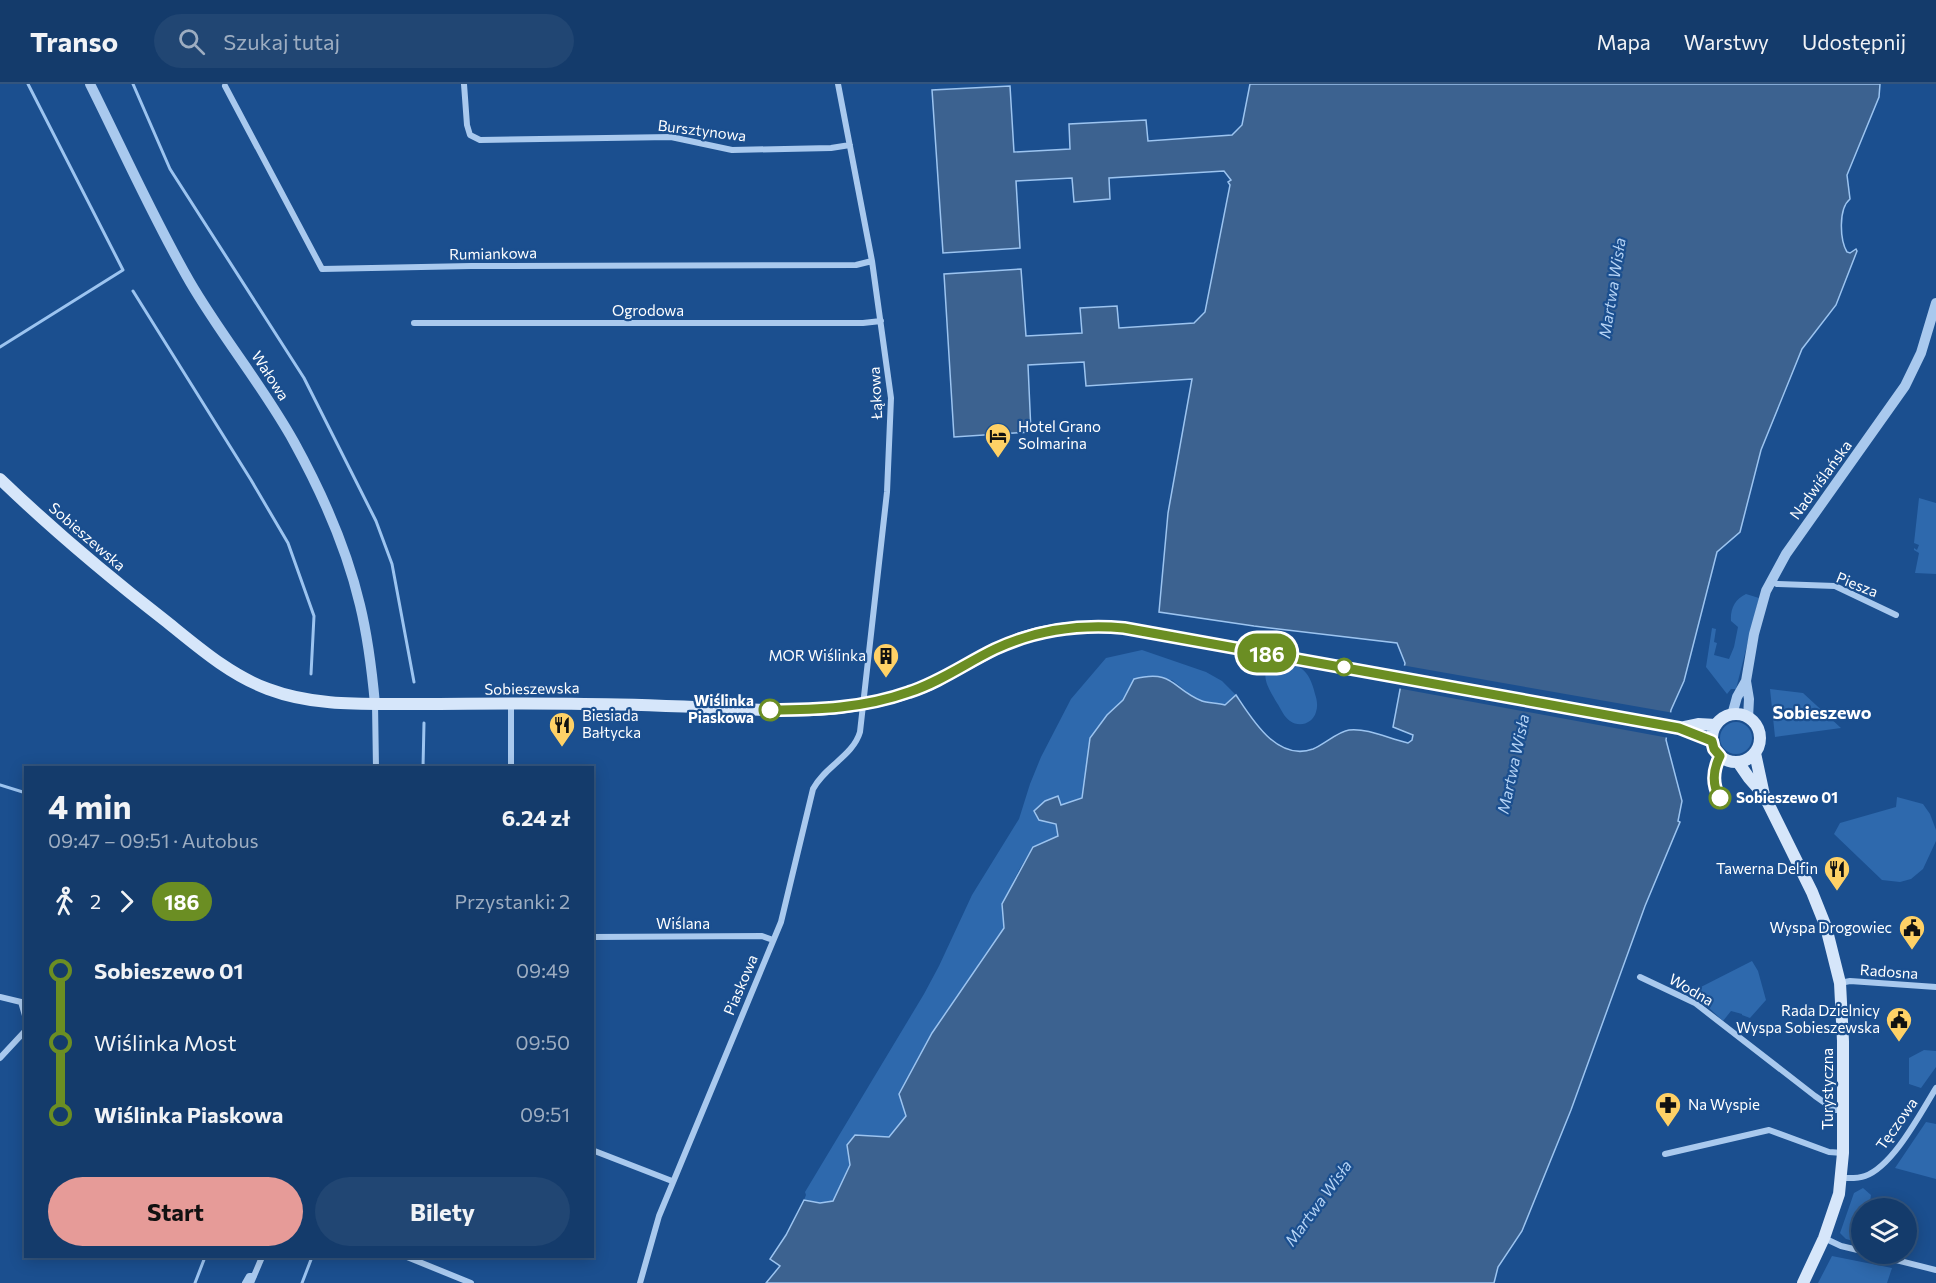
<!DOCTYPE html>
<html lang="pl">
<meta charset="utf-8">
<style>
:root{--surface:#143b6b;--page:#214673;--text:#f1f3f6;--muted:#9dadc1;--line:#33557e;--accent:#e69b98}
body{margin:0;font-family:Commissioner,sans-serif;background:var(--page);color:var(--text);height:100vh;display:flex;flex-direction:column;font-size:22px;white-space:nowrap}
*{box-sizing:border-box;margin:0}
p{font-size:20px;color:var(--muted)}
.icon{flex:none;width:33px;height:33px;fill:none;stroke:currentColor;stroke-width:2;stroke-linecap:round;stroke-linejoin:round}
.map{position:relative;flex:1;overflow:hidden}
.details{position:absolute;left:24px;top:682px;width:570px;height:492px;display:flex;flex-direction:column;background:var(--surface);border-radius:0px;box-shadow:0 3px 15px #0003,0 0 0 2px var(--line)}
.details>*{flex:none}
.badge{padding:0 12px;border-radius:20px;font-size:21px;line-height:39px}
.tools{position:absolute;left:1851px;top:1114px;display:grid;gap:12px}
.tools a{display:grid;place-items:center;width:66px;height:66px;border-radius:50%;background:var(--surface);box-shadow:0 3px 15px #0003,0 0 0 2px var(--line);font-size:30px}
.map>.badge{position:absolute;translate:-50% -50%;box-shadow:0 0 0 3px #fff}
.legs{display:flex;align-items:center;gap:9px;height:66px;padding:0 24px;font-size:20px}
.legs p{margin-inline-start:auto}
.summary{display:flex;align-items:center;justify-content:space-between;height:102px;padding:0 24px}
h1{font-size:33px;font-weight:700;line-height:45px}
.action{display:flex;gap:12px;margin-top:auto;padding:12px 24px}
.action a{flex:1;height:69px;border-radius:36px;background:var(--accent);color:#111;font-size:24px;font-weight:700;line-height:69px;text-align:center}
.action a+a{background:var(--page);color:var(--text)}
ul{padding:0 24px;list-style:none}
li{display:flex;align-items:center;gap:21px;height:72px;font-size:22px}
li i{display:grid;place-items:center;width:9px;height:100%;margin:0 8px;background:currentColor}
li i::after{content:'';width:15px;height:15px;margin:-8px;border:4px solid;border-radius:50%;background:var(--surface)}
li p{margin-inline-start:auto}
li:first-child i{background:linear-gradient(#0000 50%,currentColor 0)}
li:last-child i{background:linear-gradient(currentColor 50%,#0000 0)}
header{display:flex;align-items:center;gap:36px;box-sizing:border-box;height:84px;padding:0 30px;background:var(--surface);border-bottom:2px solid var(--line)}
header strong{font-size:28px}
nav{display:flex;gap:33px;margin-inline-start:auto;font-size:21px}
.search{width:420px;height:54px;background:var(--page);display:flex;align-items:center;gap:15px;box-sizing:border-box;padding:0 21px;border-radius:33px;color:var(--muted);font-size:22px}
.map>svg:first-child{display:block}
.green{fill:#2e69ad}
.water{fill:#3c6290;stroke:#9cc4f0;stroke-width:1.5}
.pier{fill:#1b4f8f}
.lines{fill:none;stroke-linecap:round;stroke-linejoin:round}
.stream{stroke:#9cc4f0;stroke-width:3}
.minor{stroke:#a9c9ee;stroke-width:6}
.tertiary{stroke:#a9c9ee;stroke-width:10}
.secondary{stroke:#d6e6fa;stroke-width:12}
.line-1-casing{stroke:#fff;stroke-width:14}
.line-1{stroke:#6b8e23;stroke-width:9}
.stop-1-dot{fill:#fff;stroke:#6b8e23;stroke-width:3}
.labels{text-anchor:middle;stroke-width:4.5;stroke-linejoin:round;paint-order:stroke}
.street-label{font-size:15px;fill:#fff;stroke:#1b4f8f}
.poi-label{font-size:15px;fill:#fff;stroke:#1b4f8f;text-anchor:end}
.stop-label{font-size:15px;font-weight:bold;fill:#fff;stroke:#1b4f8f;text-anchor:end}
.water-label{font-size:16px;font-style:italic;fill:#b5d3f5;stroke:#1b4f8f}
.quarter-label{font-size:18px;font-weight:bold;fill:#fff;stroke:#1b4f8f}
</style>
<header>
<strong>Transo</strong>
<div class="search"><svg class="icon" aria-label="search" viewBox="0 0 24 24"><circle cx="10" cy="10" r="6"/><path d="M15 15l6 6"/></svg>Szukaj tutaj</div>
<nav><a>Mapa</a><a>Warstwy</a><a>Udostępnij</a></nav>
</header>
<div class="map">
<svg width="1936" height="1199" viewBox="0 0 1936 1199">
<rect width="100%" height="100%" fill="#1b4f8f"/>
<path class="green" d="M1919,414L1936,419V490L1915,489L1919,469L1914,466V464L1917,466L1919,461L1914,459Z
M1746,510L1759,514L1736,605H1731L1727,610L1706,583L1712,544L1716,545L1714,558L1717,559L1714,571L1729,575L1734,563L1738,543L1731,537C1730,525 1735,515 1746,510Z
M1142,566L1206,588L1222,597L1236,611L1225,621L1211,618L1205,619L1192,612L1172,596L1134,595L1123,616L1107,631L1090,654L1082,714L1061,721L1058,713L1039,736L1056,740L1058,752L1033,763L1019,786L1002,820L1004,843L979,879L906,1032L889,1053L855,1052L847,1061L850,1081L833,1117L820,1119L804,1116L806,1111L805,1108L924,910L939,882L972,811L1019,735L1030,700L1041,673L1071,615L1106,574Z
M1273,578C1298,578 1309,584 1315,610C1317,616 1318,622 1316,628C1313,639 1300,644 1290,637C1284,633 1281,625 1277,619C1270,606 1257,590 1273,578Z
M1770,605L1803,609L1841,644L1775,653Z
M1720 654a16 16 0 1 1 32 0a16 16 0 1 1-32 0Z
M1897,713L1923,720L1930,730L1936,746V757L1923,785L1911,795L1900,798L1882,796L1834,750L1840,739L1896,723Z
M1752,877L1758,887L1766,916L1750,934L1742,931V930L1731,927L1723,937L1706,921L1695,906Z
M1924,966L1936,967V983L1921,1004L1909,1000V974Z
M1926,1038L1936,1040V1095L1895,1084Z
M1863,1104L1871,1111L1869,1125H1862L1861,1159L1846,1155L1840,1149L1854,1109Z
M1832,1172L1892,1184L1887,1199H1818Z"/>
<path class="water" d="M1250,0H1880L1879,13L1847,91L1850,115C1838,125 1840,156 1847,168L1850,169L1856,165L1857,167L1836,221L1802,265L1761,366L1740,448L1717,468L1684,597L1671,626L1666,656L1682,717L1678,737L1680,738L1645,822L1571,1026L1522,1147L1498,1183L1494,1199H766L780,1182L770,1175L786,1151L804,1116L820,1119L833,1117L850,1081L847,1061L855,1051L889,1053L906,1032L899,1010L932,949L1004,844L1002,820L1033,763L1058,752L1056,740L1039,736L1034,727L1045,717L1058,712L1061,721L1082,714L1090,654L1107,631L1123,616L1134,595C1174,585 1172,605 1202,617C1207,619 1218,619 1225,621L1236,611C1252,635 1277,678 1313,665C1323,661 1339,647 1349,646C1369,644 1389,655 1408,659L1412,656L1413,651L1393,643L1405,579L1397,559L1254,542L1159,528L1168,429L1192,295L1086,302L1084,278L1028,281L1031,348L954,353L944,190L1021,185L1026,252L1082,249L1080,224L1117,222L1119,244L1194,239L1205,228L1230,101L1228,98L1231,96L1224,87L1109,94L1110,115L1074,118L1072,94L1016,97L1020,164L943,169L932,6L1010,2L1014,68L1070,65L1069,40L1146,36L1148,57L1232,51L1242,41Z"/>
<path class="pier" d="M1401,581L1674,629L1669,654L1397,604Z"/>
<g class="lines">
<path class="stream" d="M133,0L170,85L304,294L376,437L392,480L414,598
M133,207L251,396L288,459L314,532L311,590
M0,263L123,186L28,0
M423,684L424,639
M0,701L26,709
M195,1199L205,1173
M302,1199L312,1173"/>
<path class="minor" d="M464,0L467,41L470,51L480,56L671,53L732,66L831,64L850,61
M225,2L322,185L471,182L856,181L872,177
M414,239H863L881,237
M1771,497L1777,500L1835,502L1896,531
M375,620L376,684
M511,621V684
M592,853L762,852L773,856
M1640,893L1695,919L1815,1012L1835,1026H1843
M1840,899L1850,897L1936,903
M0,913L21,918L26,935
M0,974L26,946
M592,1066L672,1097
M1665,1070L1769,1046L1829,1068L1843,1069
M1841,1094C1849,1094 1857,1095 1865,1092C1893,1082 1920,1030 1936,1004
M1824,1154L1841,1162L1862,1167
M1872,1170L1936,1186
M407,1173L471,1199
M245,1199L249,1192H254
M251,1199L262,1173
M640,1199L659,1132L781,838L813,705C825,682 853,672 860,648L887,408L891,314L872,177L838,0"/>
<path class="tertiary" d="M90,0C123,66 153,134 190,198C222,253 263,302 294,358C321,407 347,466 360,521C368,554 372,587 375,620
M1746,597L1749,615L1748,634
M1732,631L1737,613L1746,597L1754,550L1766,507L1786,470L1905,302L1921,269L1936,219"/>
<path class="secondary" d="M0,395C53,446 109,493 167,538C198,563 230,591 268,605C313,622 360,620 407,620C466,620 525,619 584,620C637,620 690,623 743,625C783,627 825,628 864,620C886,616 908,610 929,601C958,587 985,568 1016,556C1050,543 1087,541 1124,544L1679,644L1712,657
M1712 654a24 24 0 1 1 48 0a24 24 0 1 1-48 0Z
M1679,644L1698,640L1716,641
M1755,669L1764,711L1812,808L1826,843L1840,899L1843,957V1069L1839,1110L1824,1154L1803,1199
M1738,678L1749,694L1763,710"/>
</g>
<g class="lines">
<g class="line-1-casing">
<path id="line-1" d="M770,626C818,626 864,624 909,608C940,598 966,579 995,565C1036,546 1079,540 1124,544L1679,644L1712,657L1714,665L1720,672C1713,686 1712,701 1720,714"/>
</g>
<use href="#line-1" class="line-1"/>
</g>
<defs>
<g id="hotel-pin" transform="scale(1.35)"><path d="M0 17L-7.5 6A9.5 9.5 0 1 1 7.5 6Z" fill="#ffd166" stroke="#1b4f8f"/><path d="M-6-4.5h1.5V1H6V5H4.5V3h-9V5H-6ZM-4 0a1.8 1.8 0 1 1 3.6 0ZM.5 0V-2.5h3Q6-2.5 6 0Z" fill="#111"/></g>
<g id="building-pin" transform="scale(1.35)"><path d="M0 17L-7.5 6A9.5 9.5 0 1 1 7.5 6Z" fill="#ffd166" stroke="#1b4f8f"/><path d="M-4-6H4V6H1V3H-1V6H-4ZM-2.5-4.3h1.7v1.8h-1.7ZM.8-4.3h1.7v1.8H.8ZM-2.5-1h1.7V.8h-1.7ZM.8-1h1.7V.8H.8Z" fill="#111"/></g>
<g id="restaurant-pin" transform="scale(1.35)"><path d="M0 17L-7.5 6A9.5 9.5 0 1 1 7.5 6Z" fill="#ffd166" stroke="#1b4f8f"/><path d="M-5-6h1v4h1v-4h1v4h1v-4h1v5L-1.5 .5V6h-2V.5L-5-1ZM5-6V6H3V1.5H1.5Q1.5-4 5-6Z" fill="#111"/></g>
<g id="civic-pin" transform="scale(1.35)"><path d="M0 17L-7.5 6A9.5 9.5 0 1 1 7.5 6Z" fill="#ffd166" stroke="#1b4f8f"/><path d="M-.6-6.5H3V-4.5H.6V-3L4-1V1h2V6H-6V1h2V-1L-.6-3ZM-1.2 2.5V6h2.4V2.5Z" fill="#111"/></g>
<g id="pharmacy-pin" transform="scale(1.35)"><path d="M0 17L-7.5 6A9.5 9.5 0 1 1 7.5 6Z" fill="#ffd166" stroke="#1b4f8f"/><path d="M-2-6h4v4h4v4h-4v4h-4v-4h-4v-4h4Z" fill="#111"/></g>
</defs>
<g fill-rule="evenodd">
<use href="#hotel-pin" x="998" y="352"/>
<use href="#building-pin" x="886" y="572"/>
<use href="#restaurant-pin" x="562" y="641"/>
<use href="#restaurant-pin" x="1837" y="785"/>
<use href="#civic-pin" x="1912" y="844"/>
<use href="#civic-pin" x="1899" y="936"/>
<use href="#pharmacy-pin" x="1668" y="1021"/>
</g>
<g class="stop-1-dot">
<circle cx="1344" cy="583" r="8"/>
<circle cx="770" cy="626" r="10"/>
<circle cx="1720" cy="714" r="10"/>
</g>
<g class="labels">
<g class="street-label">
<text transform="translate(702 47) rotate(7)" y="5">Bursztynowa</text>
<text transform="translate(493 170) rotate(-1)" y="5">Rumiankowa</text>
<text x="648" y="232">Ogrodowa</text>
<text transform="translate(270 292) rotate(57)" y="5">Wałowa</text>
<text transform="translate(876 309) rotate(-93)" y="5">Łąkowa</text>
<text transform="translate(1821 396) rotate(-54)" y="5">Nadwiślańska</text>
<text transform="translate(87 453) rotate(41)" y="5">Sobieszewska</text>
<text transform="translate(1857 501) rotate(22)" y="5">Piesza</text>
<text transform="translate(532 605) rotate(-1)" y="5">Sobieszewska</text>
<text x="683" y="845">Wiślana</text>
<text transform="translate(1889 888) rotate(4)" y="5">Radosna</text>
<text transform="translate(741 901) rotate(-67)" y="5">Piaskowa</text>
<text transform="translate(1691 906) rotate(30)" y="5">Wodna</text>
<text transform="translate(1828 1005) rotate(-90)" y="5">Turystyczna</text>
<text transform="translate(1897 1040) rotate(-55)" y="5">Tęczowa</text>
</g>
<g class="poi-label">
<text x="1018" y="348" text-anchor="start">Hotel Grano<tspan x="1018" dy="17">Solmarina</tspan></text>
<text x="866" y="577">MOR Wiślinka</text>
<text x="582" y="637" text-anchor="start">Biesiada<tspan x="582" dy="17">Bałtycka</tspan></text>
<text x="1818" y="790">Tawerna Delfin</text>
<text x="1892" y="849">Wyspa Drogowiec</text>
<text x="1880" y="932">Rada Dzielnicy<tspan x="1880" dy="17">Wyspa Sobieszewska</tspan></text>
<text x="1688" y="1026" text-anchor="start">Na Wyspie</text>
</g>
<g class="stop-label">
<text x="754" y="622">Wiślinka<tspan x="754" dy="17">Piaskowa</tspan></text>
<text x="1736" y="719" text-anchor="start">Sobieszewo 01</text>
</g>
<g class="water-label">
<text transform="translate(1612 204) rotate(-81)" y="6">Martwa Wisła</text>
<text transform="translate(1513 680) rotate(-78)" y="6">Martwa Wisła</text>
<text transform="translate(1318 1119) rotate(-54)" y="6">Martwa Wisła</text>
</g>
<g class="quarter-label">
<text x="1822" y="635">Sobieszewo</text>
</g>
</g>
</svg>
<div class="tools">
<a><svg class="icon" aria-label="layers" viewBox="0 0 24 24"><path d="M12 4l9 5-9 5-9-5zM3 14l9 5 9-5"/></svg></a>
</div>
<b class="badge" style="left:1267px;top:569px;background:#6b8e23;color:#fff">186</b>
<section class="details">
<div class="summary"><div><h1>4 min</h1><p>09:47 – 09:51 · Autobus</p></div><b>6.24 zł</b></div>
<div class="legs"><svg class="icon" aria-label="walk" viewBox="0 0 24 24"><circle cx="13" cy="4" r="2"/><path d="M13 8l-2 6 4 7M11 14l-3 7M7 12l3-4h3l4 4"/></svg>2<svg class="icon" aria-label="forward" viewBox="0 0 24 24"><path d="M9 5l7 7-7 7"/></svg><b class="badge" style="background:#6b8e23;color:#fff">186</b><p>Przystanki: 2</p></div>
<ul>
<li><i style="color:#6b8e23"></i><b>Sobieszewo 01</b><p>09:49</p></li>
<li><i style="color:#6b8e23"></i><span>Wiślinka Most</span><p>09:50</p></li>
<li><i style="color:#6b8e23"></i><b>Wiślinka Piaskowa</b><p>09:51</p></li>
</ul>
<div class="action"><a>Start</a><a>Bilety</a></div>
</section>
</div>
